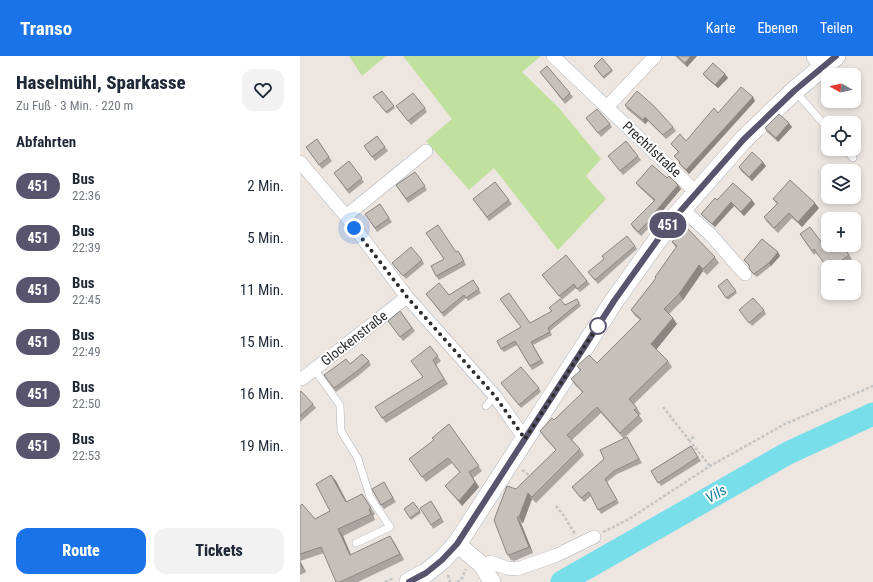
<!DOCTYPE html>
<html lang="de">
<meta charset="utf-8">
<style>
:root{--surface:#fff;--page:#f2f2f3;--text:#1f2937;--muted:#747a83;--accent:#1a73e8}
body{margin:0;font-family:"Roboto Condensed",sans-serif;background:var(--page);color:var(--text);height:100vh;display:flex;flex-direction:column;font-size:15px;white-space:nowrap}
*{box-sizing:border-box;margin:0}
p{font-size:13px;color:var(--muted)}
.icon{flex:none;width:22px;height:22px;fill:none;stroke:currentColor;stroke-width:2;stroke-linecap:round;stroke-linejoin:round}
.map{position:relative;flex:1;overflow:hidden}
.details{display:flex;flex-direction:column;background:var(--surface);width:300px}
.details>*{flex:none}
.badge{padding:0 8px;border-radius:13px;font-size:14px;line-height:26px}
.needle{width:26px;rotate:278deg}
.controls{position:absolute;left:521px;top:12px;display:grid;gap:8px}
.controls a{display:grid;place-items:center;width:40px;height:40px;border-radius:8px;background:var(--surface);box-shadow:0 2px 6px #0003;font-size:20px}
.you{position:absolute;width:20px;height:20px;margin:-10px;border:3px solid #fff;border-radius:50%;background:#1a73e8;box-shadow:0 0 0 6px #1a73e833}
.map>.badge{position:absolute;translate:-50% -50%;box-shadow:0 0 0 2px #fff}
h2{padding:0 16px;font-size:15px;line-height:36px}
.round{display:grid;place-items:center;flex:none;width:42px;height:42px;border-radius:12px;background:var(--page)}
.summary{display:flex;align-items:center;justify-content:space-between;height:68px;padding:0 16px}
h1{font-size:19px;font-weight:800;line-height:30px}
.action{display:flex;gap:8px;margin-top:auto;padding:8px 16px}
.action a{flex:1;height:46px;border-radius:12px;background:var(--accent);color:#fff;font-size:16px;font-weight:800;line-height:46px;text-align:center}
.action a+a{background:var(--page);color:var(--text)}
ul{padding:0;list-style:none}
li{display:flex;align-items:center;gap:12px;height:52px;padding:0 16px}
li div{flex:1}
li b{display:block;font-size:15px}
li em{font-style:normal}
li .badge{min-width:44px;font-weight:700;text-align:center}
header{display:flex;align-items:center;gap:24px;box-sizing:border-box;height:56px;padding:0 20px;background:var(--accent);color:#fff}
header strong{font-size:19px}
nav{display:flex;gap:22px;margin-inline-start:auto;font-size:14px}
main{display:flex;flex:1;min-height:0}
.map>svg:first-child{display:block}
.grass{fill:#c0e19e}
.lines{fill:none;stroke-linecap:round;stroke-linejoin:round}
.river{stroke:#77deea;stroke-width:23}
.service-casing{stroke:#afb4bc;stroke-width:8}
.minor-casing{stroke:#afb4bc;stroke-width:14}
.tertiary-casing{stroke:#afb4bc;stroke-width:18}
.secondary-casing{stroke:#afb4bc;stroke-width:20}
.path{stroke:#c4c4c4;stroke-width:2.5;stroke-dasharray:3 2;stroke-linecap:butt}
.service{stroke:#fff;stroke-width:7}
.minor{stroke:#fff;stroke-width:13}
.tertiary{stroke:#fff;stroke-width:17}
.secondary{stroke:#fff;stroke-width:19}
.wall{fill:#aaa5a0}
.shaded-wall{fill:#8b8682}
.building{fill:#c6c0ba;stroke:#8b8682}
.line-casing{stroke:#fff;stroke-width:9}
.line{stroke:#59546d;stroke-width:6}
.walk{stroke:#2c2c2c;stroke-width:4;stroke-dasharray:0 7.2}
.stop-dot{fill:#fff;stroke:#59546d;stroke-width:2}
.labels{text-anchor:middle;stroke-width:4;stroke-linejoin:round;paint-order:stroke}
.street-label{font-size:14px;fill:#2c2c2c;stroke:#fff}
.water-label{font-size:15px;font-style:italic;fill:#138099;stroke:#fff}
</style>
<header>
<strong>Transo</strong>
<nav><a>Karte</a><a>Ebenen</a><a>Teilen</a></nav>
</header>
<main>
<section class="details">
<div class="summary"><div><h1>Haselmühl, Sparkasse</h1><p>Zu Fuß · 3 Min. · 220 m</p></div><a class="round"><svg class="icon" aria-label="heart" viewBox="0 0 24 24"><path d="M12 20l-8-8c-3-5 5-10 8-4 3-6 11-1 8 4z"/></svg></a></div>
<h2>Abfahrten</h2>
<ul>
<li><span class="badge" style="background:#59546d;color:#fff">451</span><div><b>Bus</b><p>22:36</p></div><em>2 Min.</em></li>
<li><span class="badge" style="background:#59546d;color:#fff">451</span><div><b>Bus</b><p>22:39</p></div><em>5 Min.</em></li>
<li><span class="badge" style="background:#59546d;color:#fff">451</span><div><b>Bus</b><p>22:45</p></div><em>11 Min.</em></li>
<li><span class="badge" style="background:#59546d;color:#fff">451</span><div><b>Bus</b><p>22:49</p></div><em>15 Min.</em></li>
<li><span class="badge" style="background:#59546d;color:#fff">451</span><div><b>Bus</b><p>22:50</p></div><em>16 Min.</em></li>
<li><span class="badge" style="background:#59546d;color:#fff">451</span><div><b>Bus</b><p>22:53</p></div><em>19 Min.</em></li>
</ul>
<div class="action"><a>Route</a><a>Tickets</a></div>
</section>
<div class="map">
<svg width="573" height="526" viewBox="0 0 573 526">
<rect width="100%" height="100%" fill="#ede5df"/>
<path class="grass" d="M49,0H86L62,20Z
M103,0H241L222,16L259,52L301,103L286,120L306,143L258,194L194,112L169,134L126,85L152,63Z"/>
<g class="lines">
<path class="river" d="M262,526L488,397L573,358"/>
<g class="service-casing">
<path id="service" d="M495,35L528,73
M545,93L553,102
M14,313L40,349L41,375L58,403L70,441L90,471L56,487
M186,350L195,340"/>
</g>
<g class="minor-casing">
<path id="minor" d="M253,0L396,136
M307,51L355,0
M0,106L46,160L107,241L195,340L225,383
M382,153L410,178L445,218
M46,160L126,95
M2,323L107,241
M182,509L190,506L207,512L217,513L257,499L294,481"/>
</g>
<g class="tertiary-casing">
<path id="tertiary" d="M515,0L524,10
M157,488L182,509L192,526"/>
</g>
<g class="secondary-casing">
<path id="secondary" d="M109,526L126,517L142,504L157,488L314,245L369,168L444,83L494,35L536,0"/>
</g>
<path class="path" d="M363,351L389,384L395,380
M389,384L410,410
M222,414L231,421
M256,450L264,460L275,478
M303,476L329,463L410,410L485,368L573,330
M148,519L150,526
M85,526L94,522
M157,526L161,524L166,513"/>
<use href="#service" class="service"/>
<use href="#minor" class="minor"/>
<use href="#tertiary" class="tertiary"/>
<use href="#secondary" class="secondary"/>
</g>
<path class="wall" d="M375,0H397L387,11Z
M302,2L313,15L304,23L294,10Z
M240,16L270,37L273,41L265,48Z
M403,18H425L428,22L418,32L406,22Z
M82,35L95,52L87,58L73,41Z
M453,41L455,45L389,118L382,111L379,107H380L374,100L378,96L371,88L386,85L418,57Z
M325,49L373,71L376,75L366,83L348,65L345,68L327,53Z
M96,50L125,52L127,56L111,69Z
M286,62L310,68L312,71L301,81Z
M492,71L478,86L467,76L465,72Z
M77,80L88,95L75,105L64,90Z
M17,83L32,105L22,113L6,91Z
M308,100H338L341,104L323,119Z
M49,105L64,126L49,138L34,117Z
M466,110L452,125L441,115L439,111Z
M115,116L127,134L108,147L96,129Z
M367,122L378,129L381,133L354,165L355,166L341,180L333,172L331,168L354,145L338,130L336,127Z
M195,126L212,148L189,165L173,143Z
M473,143L519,152L502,171L492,162L478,177L467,166L464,161L477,148Z
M417,144L455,148L444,160L434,150L415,171L404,161L401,158Z
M80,148L92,166L77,176L65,158Z
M500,178L525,191L542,189L552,203L540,211H528L516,197L514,199Z
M372,186L415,201L419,207L407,219L403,215L383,244L369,258L377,268L356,293L368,305L372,311L334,348L341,358L339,359L343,365L324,382L327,381L342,407L317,418L307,426L319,447L301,458L291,440L284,446L272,431L304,403L324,383L301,357L272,384L280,393L284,399L236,447L232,443L223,467H221L233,497L214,505L211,504L207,498L216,433L256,394L244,381L240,375L254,364L283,337L275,329L271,323L280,315L277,310L297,307L340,264L335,260L331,254L356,222L355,221L376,192Z
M335,190L337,193L298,228L288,216Z
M156,196L161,199L166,209L139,224L136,220Z
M478,196L480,200L471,210L457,221L453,218L450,214L449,210L444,204Z
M122,204L124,208L106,223L92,207Z
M245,223L287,225L290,228L280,236L276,232L262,244Z
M427,223L437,237L428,244L418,230Z
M173,224L181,237L168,245L166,242L144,261L126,238L149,239Z
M277,243L281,250L250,275L252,279L233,289L244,307L232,314L217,289L204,296L201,293L221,271L252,256L249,252L265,249Z
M439,254H464L466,258L452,270Z
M100,255L115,275L103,285L88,265Z
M130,290L141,305L136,309L148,328L86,367L82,362L123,321Z
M69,305L71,309L58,320L36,336L24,319L50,308Z
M201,327L239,332L241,336L221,352Z
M0,337L13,348L16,352L0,366Z
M149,368L182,415L173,422L179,431L162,450L145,430L160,417L152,407L126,426L109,403L134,384Z
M391,390L401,405L361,430L351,415Z
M31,419L36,425L47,446L62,438L75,458L73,460L75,464L43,480L51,499L94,486L104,504L58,526H36L24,497L0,505L6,516L0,519V450L15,463L30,455Z
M86,430L96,446L84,453L81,449Z
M113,446L121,457L111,464L104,453Z
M134,449L144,466L133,473L131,469Z"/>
<path class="shaded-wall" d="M391,0H397L387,11L385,7Z
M425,18L428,22L418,32L415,29Z
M453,41L455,45L389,118L386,114Z
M345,61L348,65L345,68L343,64Z
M489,67L492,71L478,86L476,82Z
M463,106L466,110L452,125L449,121Z
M378,129L381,133L354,165L351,161Z
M452,144L455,148L444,160L441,156Z
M431,146L434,150L415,171L412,168Z
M515,147L519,152L502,171L498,166Z
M478,196L480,200L471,210L469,207Z
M399,209L403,215L383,244L379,238Z
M373,262L377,268L356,294L351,288Z
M169,416L179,431L162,450L159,445Z
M31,419L36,425L50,452L46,446Z
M228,437L232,443L223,467L219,461Z
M69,453L73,460L75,464L71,458Z
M217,461L221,467L233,497L229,491Z
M38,473L43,480L54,506L50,499Z
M90,480L94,486L104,504L100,498Z
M0,505L6,516L1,510L0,507Z"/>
<path class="building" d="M377,0H391L385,7Z
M302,2L312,14L303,21L294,10Z
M413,7L425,18L415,29L403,18Z
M247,10L270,37L263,44L240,16Z
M441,31L453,41L386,114L379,107L380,106L374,100L379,96L371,88L380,78L386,85L414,52L418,57Z
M82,35L94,50L86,56L73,41Z
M337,35L354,50L373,71L363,79L345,61L343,64L325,49Z
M113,37L125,52L108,65L96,50Z
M297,53L310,68L298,77L286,62Z
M479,58L489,67L476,82L465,72Z
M77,80L85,91L72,101L64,90Z
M17,83L29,101L19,109L6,91Z
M326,85L338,100L320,115L308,100Z
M452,96L463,106L449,121L439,111Z
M49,105L62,122L47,134L34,117Z
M352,109L367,122L369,120L378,129L351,161L352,162L338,176L331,168L355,144L336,127Z
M115,116L125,130L106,143L96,129Z
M490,124L515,147L498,166L489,157L474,172L464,161L478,147L473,143Z
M195,126L209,144L187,161L173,143Z
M433,127L452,144L441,156L431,146L412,168L401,158L415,142L417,144Z
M80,148L89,162L75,172L65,158Z
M138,169L156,196L158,195L164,205L136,220L131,210L144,203L126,177Z
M386,171L415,201L403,213L399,209L379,238L364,253L373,262L351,288L368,305L329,343L337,352L334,354L339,359L320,377L297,351L267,379L280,393L232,441L228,437L219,461H217L229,491L209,499L207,498L194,464L207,430L216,433L256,394L240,375L252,362L254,364L283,336L271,323L281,314L277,310L289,299L297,307L341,263L331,254L356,222L355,221L377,190L372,186Z
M510,171L525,191L528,189H542L549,199L532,211H528V213L514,193L512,195L500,178Z
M327,180L335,190L295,224L288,216L304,203L302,200Z
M462,183L478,196L469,207L454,218L450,214L449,209L444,204Z
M111,191L122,204L103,220L92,207Z
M266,199L287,225L277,233L274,228L259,240L242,219Z
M427,223L436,235L426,242L418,230Z
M173,224L179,233L166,242L164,239L142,257L126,238L139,227L149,239Z
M209,237L230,267L252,255L249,252L260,243L265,249L277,243L279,247L248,272L250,276L231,286L241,304L230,310L215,285L201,293L197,285L221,271L200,243Z
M453,242L464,254L449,267L439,254Z
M100,255L112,272L100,281L88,265Z
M130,290L138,300L133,304L144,323L82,362L75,351L123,321L111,305Z
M62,298L69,305L56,316L34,332L24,319L46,303L50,308Z
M221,311L239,332L219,349L201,327Z
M1,335L13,348L0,360V337Z
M149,368L179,410L169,416L175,426L159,445L145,430L160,416L148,402L122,421L109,403L134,384L132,382Z
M327,381L339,403L314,415L305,423L317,444L298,454L289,436L281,442L272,431L304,403L300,394Z
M391,390L398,401L358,427L351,415Z
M31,419L46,446L62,438L71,452L69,453L71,458L38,473L50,499L90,480L100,498L40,526H36L21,491L0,498V450L2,448L15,463L30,455L16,428Z
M84,426L93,442L81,449L72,433Z
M131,445L141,462L131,469L120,452Z
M113,446L120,455L110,462L104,453Z"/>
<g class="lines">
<g class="line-casing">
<path id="line" d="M109,526L126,517L142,504L157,488L314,245L369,168L444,83L494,35L536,0"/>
</g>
<use href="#line" class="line"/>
<path class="walk" d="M54,172L107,241L195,340L225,383L301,265L298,270"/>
</g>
<circle class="stop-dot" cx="298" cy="270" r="8"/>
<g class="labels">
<g class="street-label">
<text transform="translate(352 93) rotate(43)" y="5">Prechtlstraße</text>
<text transform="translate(54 282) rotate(-38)" y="5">Glockenstraße</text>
</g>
<g class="water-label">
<text transform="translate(416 438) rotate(-30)" y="5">Vils</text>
</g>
</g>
</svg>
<div class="controls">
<a><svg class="needle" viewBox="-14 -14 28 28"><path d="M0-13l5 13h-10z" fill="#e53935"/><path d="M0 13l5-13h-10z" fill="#747a83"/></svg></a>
<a><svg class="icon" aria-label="locate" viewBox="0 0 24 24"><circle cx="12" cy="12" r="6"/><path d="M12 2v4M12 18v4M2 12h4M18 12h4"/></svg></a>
<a><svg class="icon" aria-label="layers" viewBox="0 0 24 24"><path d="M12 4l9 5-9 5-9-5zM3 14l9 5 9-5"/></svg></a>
<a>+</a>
<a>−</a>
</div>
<div class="you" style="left:54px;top:172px"></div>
<b class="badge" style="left:368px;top:169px;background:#59546d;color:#fff">451</b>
</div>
</main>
